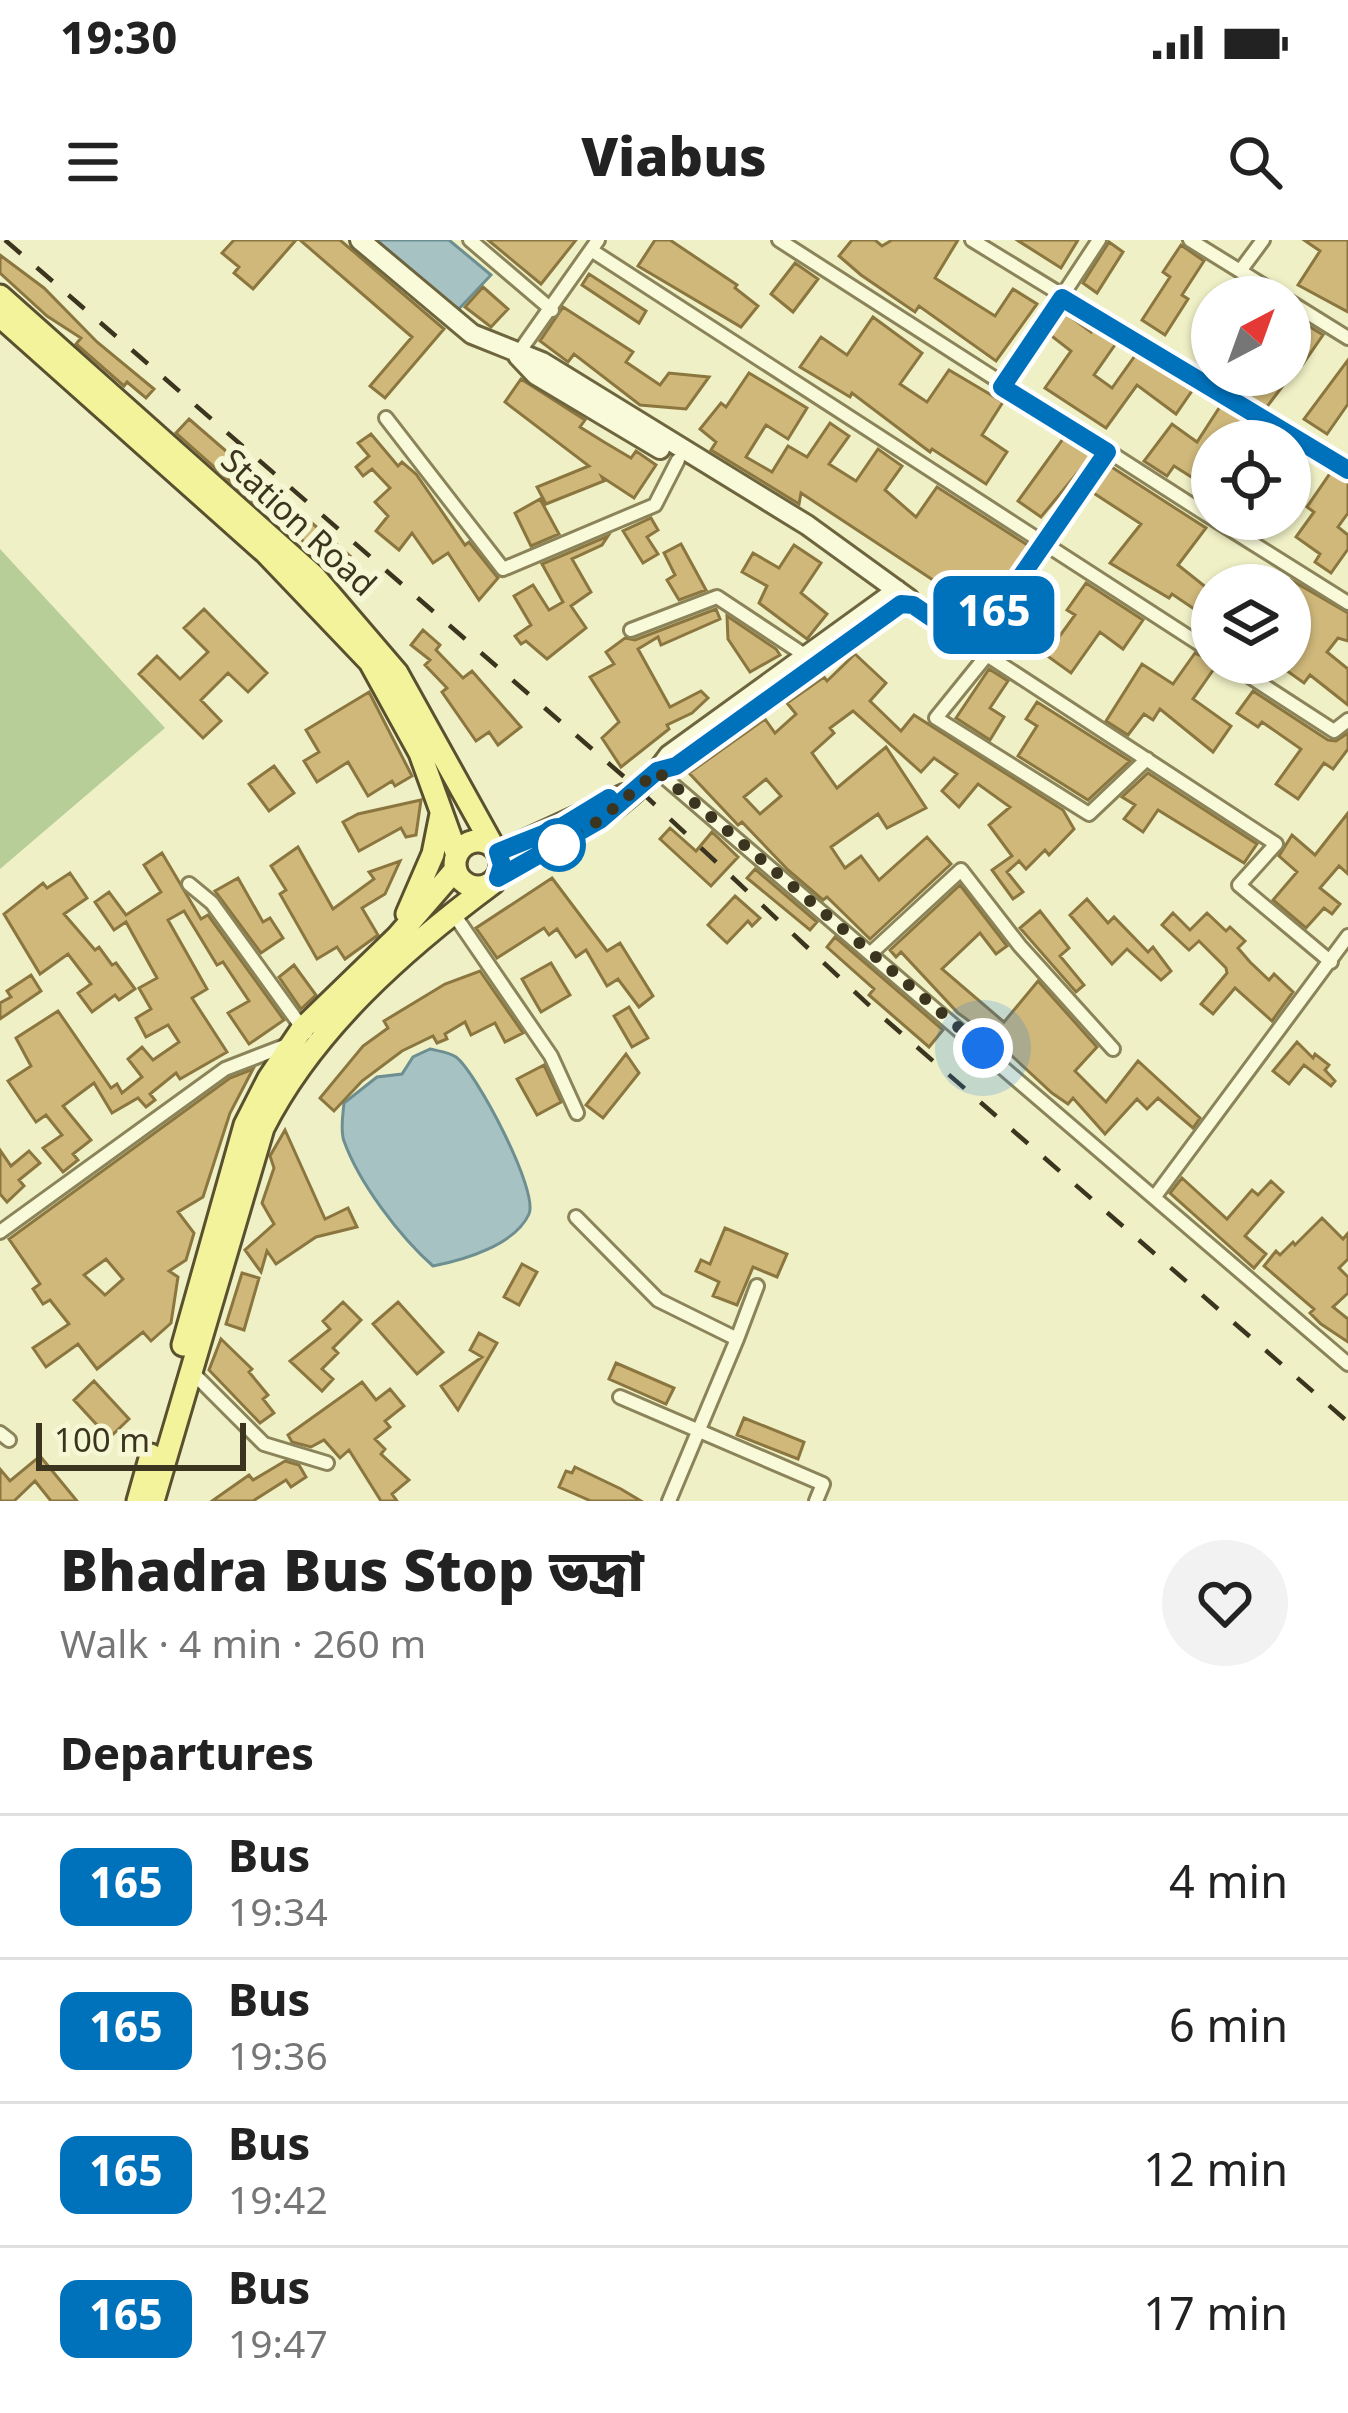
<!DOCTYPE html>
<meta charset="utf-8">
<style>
:root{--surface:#fff;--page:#f2f2f2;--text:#222;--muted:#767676;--line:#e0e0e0}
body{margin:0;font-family:Georgia,"Noto Sans Bengali",serif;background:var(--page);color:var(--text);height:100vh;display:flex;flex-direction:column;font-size:45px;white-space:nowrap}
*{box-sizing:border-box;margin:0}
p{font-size:39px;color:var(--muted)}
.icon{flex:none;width:66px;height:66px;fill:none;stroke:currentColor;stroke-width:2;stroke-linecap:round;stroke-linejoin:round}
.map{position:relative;height:1261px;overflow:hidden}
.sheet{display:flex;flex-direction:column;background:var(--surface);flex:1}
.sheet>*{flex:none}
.badge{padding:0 24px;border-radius:18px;font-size:42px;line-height:78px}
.needle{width:78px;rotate:41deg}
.fabs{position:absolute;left:1191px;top:36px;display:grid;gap:24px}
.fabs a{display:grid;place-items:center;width:120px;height:120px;border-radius:50%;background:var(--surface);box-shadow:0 3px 9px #0004;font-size:60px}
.scale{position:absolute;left:36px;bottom:30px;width:210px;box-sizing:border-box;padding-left:12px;border:6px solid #3b351f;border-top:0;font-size:33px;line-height:42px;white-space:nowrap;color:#3b351f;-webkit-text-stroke:9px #f6f7d5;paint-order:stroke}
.you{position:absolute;width:60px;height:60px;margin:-30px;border:9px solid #fff;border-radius:50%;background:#1a73e8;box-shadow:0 0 0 18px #1a73e833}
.map>.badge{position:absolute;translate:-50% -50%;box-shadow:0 0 0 6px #fff}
h2{padding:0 60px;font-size:45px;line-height:108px}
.round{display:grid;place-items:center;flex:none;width:126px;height:126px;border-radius:63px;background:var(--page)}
.head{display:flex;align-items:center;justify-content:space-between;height:204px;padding:0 60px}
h1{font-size:57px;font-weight:800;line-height:90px}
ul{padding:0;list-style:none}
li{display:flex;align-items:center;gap:36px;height:144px;padding:0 60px;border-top:3px solid var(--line)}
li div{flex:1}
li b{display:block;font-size:45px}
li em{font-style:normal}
li .badge{min-width:132px;font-weight:700;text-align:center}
.status{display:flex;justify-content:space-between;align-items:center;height:84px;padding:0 60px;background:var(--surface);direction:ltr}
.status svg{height:33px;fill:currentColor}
header{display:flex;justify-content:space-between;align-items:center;height:156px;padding:0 60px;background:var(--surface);font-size:54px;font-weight:800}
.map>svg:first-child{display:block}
.green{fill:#b7ce98}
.water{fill:#a7c2c3;stroke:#6d8f92;stroke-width:3}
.building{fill:#cfb87a;stroke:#8b763f;stroke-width:3;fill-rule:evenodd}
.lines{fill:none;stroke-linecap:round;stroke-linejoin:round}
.street-casing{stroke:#8b845a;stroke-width:18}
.secondary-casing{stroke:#6d653d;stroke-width:24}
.primary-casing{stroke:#59502f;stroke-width:27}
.street{stroke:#f9fad9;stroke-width:12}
.secondary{stroke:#f9fad9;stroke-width:18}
.primary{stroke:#f3f39c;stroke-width:21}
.rail{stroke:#3b351f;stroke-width:4.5;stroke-dasharray:21 21;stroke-linecap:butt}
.line-casing{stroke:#fff;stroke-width:27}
.line{stroke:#0072bc;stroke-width:18}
.walk{stroke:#3b351f;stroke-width:12;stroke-dasharray:0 21.6}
.stop-dot{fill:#fff;stroke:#0072bc;stroke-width:6}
.labels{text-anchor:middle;stroke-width:12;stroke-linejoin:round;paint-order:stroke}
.street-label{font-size:33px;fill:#3b351f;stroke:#f6f7d5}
</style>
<div class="status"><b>19:30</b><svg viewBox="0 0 49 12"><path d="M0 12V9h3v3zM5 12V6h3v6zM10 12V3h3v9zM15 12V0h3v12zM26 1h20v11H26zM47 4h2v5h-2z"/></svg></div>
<header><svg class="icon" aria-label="menu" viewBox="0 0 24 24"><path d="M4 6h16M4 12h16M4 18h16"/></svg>Viabus<svg class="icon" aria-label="search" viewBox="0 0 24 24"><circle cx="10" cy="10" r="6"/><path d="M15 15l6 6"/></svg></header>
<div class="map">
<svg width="1348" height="1261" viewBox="0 0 1348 1261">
<rect width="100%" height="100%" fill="#eff0c5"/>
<path class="green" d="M0,309L165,488L0,629Z"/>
<path class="water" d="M374,0H449L491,35L456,72Z
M430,809C438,811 449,812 456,817C476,832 539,951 529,974C515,1005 464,1020 433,1026C400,997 359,943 344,901C340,890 343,874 344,863L377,837L402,834L413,817Z"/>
<path class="building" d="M234,0H296L253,49L234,33L239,27L222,13Z
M300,0H340L444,89L385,158L370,146L412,97Z
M488,0H576L541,44Z
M655,0H670L737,45L735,48L758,66L741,87L638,26Z
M852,0H875L882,6L892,0H958L935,38L995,76L1013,49L1037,64L996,121L919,66L915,72L861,35L839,16Z
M1017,0H1078L1061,28Z
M1304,0H1348V72L1298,45L1320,11Z
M1109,2L1123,12L1097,53L1083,43Z
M1181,5L1204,21L1182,55L1188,59L1165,95L1142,80L1170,37L1163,32Z
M0,15L44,48L97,102L154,149L146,158L127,142L124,146L76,104L81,98L47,76L0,33Z
M795,23L818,39L793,72L771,54Z
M589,34L646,71L639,83L582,45Z
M483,47L508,69L491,87L465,67Z
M563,67L633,112L626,122L660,145L669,133L709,137L686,169L640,165L574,114L568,122L540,101Z
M1064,72L1091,92L1094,87L1117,102L1094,135L1112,148L1137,113L1194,148L1176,174L1137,145L1106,188L1045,148L1071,111L1049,94Z
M873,77L922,113L900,144L927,162L949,130L1003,162L982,195L1007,212L986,244L932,209L930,212L852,153L850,157L800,127L821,97L847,115Z
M1299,80L1323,95L1303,124L1290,115V93Z
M1348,120V164L1327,194L1304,179Z
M749,133L807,168L788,199L766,185L746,217L772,232L788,206L807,217L830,183L849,196L829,224L856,241L878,209L902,226L885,250L916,277L937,247L1029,306L983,373L801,253L799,264L711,210L716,202L700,189L721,163L726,167Z
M1256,135H1291L1266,168L1242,153Z
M521,139L585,180L580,187L604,202L631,218L636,211L656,225L634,258L602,237L604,241L546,264L537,247L589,226L505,162Z
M1221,165L1280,201H1212V250L1174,226L1167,236L1144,221L1172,184L1197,202Z
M189,179L271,250L258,266L176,193Z
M371,194L398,226L402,222L416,234L465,305L469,302L498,338L479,360L448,313L433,323L412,293L399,310L376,291L388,276L375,262L390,248L372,229L363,236L356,227L369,216L358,203Z
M1065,196L1093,214L1041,277L1018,261Z
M1110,226L1206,288L1178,325L1212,352V381L1172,354L1169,358L1110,323L1141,284L1092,252Z
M1331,232L1348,240V273L1338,287L1348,295V309L1331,333L1315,322L1320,314L1296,297L1314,272L1307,267Z
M540,259L559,294L531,306L515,273Z
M290,264L350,316L339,329L276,280Z
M651,278L658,290L647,297L658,314L643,323L623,291Z
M608,296L602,305L572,319L591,352L571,366L586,388L547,419L526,401L521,404L515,396L531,385L514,356L533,345L549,370L563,362L542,324Z
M681,304L706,350L679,360L667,340L675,335L664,313Z
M794,305L821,323L801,353L827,374L807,399L759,363L767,346L742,332L753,313L779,328Z
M1291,340L1348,373V401L1338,398L1327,412L1348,429V465L1310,435L1304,443L1276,423H1290V406L1300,392L1290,385Z
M1086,343L1143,380L1123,409L1100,392L1071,433L1046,415L1075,375L1067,370Z
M1025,350L1046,365L1023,397L1002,382Z
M204,369L267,433L248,452L228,433L201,460L221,481L203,498L139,434L157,416L180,439L208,412L184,388Z
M716,369L720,379L661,405L658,397L638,409L670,467L701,451L708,458L692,473L667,485L669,489L621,527L602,498L619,482L590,437L614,424L606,412L625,398L635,400Z
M727,376L776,409L780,415L750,432L728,399Z
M423,390L440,405L436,410L463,438L472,431L521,487L498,505L489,492L476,501L442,452L447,448L425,425L430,420L411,405Z
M1195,413L1218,423L1193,459L1231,486L1213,512L1160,469L1153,480L1144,474L1128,495L1106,481L1142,424L1173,444Z
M855,414L886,443L870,461L901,491L914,475L1063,570L1074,589L1049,615L1045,610L1026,629L1019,621L1007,632L1023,652L1013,659L992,630L1012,616L989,585L1010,567L978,544L959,567L942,551L957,534L934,518L921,532L853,471L830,488L834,493L812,513L837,548L886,507L926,568L887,588L878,574L831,607L845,628L861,616L879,640L927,597L951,624L870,699L827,657L823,660L788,630L742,582L738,585L689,533L765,479L775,493L796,474L787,463L824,437L827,441ZM766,539L781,556L760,574L744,557Z
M989,429L1008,441L990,468L1004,477L990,500L956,478Z
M1253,451L1328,500L1336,501L1348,493V509L1333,529L1324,523L1298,559L1276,544L1301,509L1262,482L1258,487L1237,473Z
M369,452L412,536L395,546L392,541L368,556L348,522L317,542L304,521L319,512L306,490Z
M1037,462L1130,521L1088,560L1018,516L1037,486L1026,479Z
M274,526L294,553L269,571L249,544Z
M1148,533L1257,604L1244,623L1158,570L1143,592L1124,579L1135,565L1122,557Z
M421,560L416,595L406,597L401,588L359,611L343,582L358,574Z
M1348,573V634L1339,626L1320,648L1340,664L1332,674L1324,668L1306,688L1273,660L1297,632L1279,616L1292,595L1315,615Z
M670,588L696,611L712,592L738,617L711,646L660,599Z
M298,607L333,669L374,639L369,632L400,621L385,654L362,668L378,695L345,719L337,707L317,719L280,654L286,650L271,626Z
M162,613L201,679L208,675L284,780L249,804L228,773L249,761L223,722L217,725L184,671L168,680L207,749L192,758L227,812L180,839L176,833L150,854L155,860L146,867L138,858L112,873L94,843L63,866L91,900L73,914L78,920L63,932L43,908L62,895L46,875L36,882L8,841L31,826L16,798L58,771L111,848L117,844L122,853L142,837L128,819L142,807L153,820L179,802L168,785L146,797L136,778L151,769L139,748L157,738L126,682L114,690L95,662L109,652L126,675L161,652L144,625Z
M755,629L817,682L810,690L747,638Z
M70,633L87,658L64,674L95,710L99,707L112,725L116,723L135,749L119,760L115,755L92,772L78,753L91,744L68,714L40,734L4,674L43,643L47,648Z
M238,638L263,682L270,678L283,698L261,713L215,651Z
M552,638L607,711L620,703L653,756L639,767L618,739L607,746L586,710L576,717L557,689L549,695L544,688L497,718L476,688Z
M960,645L1007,706L996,714L980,693L942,729L1004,782L1038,741L1097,807L1075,831L1106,862L1138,821L1200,878L1193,888L1158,858L1147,869L1137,859L1105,894L1073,858L1068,864L1052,853L999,804L1001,802L984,784L980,789L958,773L901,712L896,717L890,710Z
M735,656L760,678L752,686L748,681L727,703L708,685Z
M1087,659L1108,683L1114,677L1148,712L1153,707L1171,731L1161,740L1127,709L1112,724L1070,675Z
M1040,671L1069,708L1060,716L1084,745L1076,752L1020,688Z
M1173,673L1190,690L1207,673L1226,691L1230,687L1245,701L1238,708L1250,722L1269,740L1274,734L1293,752L1272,781L1235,748L1213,774L1201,764L1227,733L1226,728L1199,701L1189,710L1162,685Z
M835,697L943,790L929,807L869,755L874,749L827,707Z
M551,723L570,755L541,772L522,739Z
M294,725L316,755L301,769L279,737Z
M480,731L523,793L505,802L495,783L471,795L465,782L445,794L447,799L437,803L433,796L402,811L362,841L334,871L320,858L363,806L388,788L384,781L445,744Z
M31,735L41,751L0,779V763L11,757L7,751Z
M629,767L648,798L632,807L614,776Z
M1297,802L1313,818L1315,814L1329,825L1325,830L1335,841L1331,846L1304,825L1289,844L1273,831Z
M626,814L639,833L603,878L586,865Z
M544,825L561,862L537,875L517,839Z
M253,829L230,873L203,957L178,972L194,993L186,1020L169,1031L178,1037L171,1083L151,1101L143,1092L97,1129L78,1104L46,1127L33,1108L69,1084L50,1060L43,1064L33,1049L40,1044L9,999L230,838ZM106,1019L123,1039L105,1055L84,1035Z
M285,890L325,979L348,968L357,987L316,997L276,1024L267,1011L261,1032L245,1010L274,984L262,963L274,928L270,916Z
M0,910L11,926L29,911L40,923L19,940L24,946L7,962L0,954Z
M1182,938L1227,979L1252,950L1258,955L1271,941L1283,952L1245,996L1266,1014L1254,1028L1170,953Z
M1322,978L1343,999L1348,993V1019L1339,1028L1348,1037V1053L1333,1067L1348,1079V1102L1321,1084L1310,1073L1314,1069L1264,1026L1276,1011L1280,1015L1293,1002L1295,1005Z
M725,988L787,1014L777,1037L753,1027L737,1065L713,1056L719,1042L696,1031L701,1020L710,1024Z
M522,1024L537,1032L519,1065L504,1057Z
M242,1033L259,1038L244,1090L226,1084Z
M343,1062L361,1080L333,1108L338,1113L322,1129L333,1139L322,1151L290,1121L330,1089L323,1081Z
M398,1062L443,1112L417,1134L373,1084Z
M479,1093L497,1103L458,1170L441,1146L482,1117L470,1110Z
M221,1099L252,1129L249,1132L268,1155L263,1159L274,1173L260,1183L209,1130Z
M616,1123L674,1148L666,1164L609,1139Z
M94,1141L129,1179L109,1198L74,1160Z
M362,1142L376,1160L390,1149L404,1166L385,1181L390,1187L375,1199L385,1209L381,1214L409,1240L392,1254L397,1261H381L349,1210L340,1218L324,1200L311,1207L292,1202L288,1195Z
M744,1178L804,1202L798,1219L737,1195Z
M40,1216L77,1261H51L35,1241L14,1261H0V1229L10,1241Z
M285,1221L299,1225L306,1237L291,1247L286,1240L253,1261H212L249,1235L253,1240Z
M575,1227L621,1249L641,1261H591L559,1247L566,1231L572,1233Z"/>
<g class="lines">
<g class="street-casing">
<path id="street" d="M470,0L552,70
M779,0L1212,278
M972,0L1348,230
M1190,0L1282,57
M591,10L1212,412
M1240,31L1263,0
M1290,62L1348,98
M517,115L598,0
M1002,147L1099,0
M386,178L503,329L655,265L678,220
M1214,279L1348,363
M909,359L973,406L1107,212
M631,390L717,357L806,416
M973,406L1276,604L1239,645L1331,722
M987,415L936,478L1089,574L1147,519
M1229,423L1334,491L1348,480
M657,531L1348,1124
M189,644L212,663L306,793
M453,673L551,816L577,873
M871,713L961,630L1020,706L1113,809
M1156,955L1348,696
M576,977L658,1060L737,1099L669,1261
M0,992L225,829L287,805
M737,1099L757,1046
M191,1131L264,1204L327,1223
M620,1157L823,1244L816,1261
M0,1193L9,1200"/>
</g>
<g class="secondary-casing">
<path id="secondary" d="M360,0L472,94L542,122L807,285L909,359L676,526L657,531
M518,116L536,135L660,209
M498,612L624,554
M498,638C558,606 629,572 669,515L897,350"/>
</g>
<g class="primary-casing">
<path id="primary" d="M0,56L314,336L397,433L493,606
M0,76L266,313L370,422L420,513L457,615
M455 624a23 23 0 1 1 46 0a23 23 0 1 1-46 0Z
M407,674L433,614L441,574
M183,1105L245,885L269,838L302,789L397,697L455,630
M138,1261L151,1215
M153,1261L263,888C313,789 404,709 493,643"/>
</g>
<use href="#street" class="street"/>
<use href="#secondary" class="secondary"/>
<use href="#primary" class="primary"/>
<path class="rail" d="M5,0L637,548L871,767L1348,1182"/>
</g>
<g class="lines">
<g class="line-casing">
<path id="line" d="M609,558L563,586L498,612L502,625L498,638L600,580L657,531L676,526L901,364L913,365L973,406L1107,212L1002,147L1062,58L1348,230"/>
</g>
<use href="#line" class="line"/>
<path class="walk" d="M559,605L600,580L657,531L983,808"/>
</g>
<circle class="stop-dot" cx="559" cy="605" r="24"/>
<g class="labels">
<g class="street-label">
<text transform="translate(299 282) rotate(43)" y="12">Station Road</text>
</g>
</g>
</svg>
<div class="fabs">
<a><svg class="needle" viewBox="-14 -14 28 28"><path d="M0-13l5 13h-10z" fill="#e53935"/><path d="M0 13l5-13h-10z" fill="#767676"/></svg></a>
<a><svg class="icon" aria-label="locate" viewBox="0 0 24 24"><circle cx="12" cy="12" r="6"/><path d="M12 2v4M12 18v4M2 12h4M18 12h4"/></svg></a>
<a><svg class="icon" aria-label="layers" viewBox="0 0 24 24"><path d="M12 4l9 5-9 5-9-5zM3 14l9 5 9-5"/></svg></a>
</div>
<div class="scale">100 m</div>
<div class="you" style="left:983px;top:808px"></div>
<b class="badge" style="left:994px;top:375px;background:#0072bc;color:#fff">165</b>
</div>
<section class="sheet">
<div class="head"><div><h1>Bhadra Bus Stop ভদ্রা</h1><p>Walk · 4 min · 260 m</p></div><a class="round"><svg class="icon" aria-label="heart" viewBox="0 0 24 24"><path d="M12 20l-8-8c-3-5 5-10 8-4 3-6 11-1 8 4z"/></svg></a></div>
<h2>Departures</h2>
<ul>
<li><span class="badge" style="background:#0072bc;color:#fff">165</span><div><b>Bus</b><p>19:34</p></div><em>4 min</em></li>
<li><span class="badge" style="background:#0072bc;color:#fff">165</span><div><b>Bus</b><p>19:36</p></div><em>6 min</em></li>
<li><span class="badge" style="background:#0072bc;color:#fff">165</span><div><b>Bus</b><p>19:42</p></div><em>12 min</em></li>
<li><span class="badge" style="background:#0072bc;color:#fff">165</span><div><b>Bus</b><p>19:47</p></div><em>17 min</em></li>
</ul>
</section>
